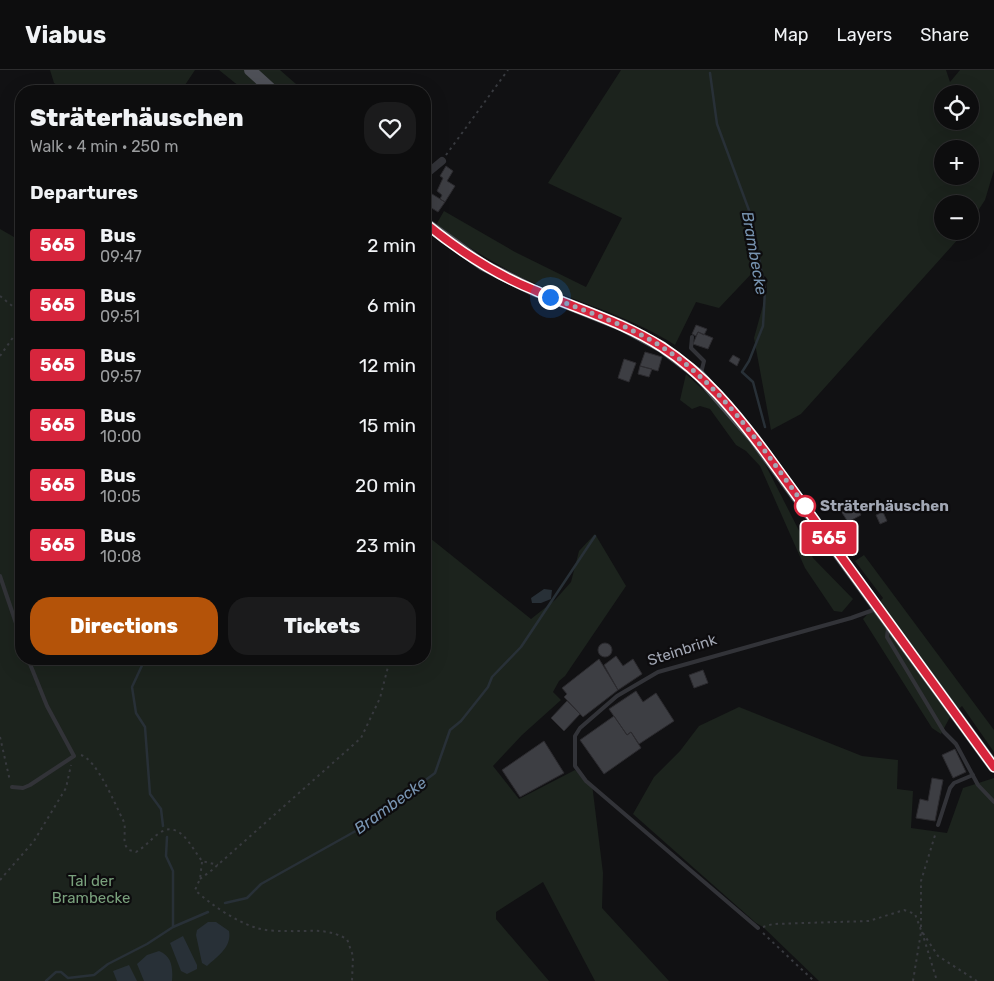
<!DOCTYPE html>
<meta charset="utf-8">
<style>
:root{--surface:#0d0d0e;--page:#1b1b1c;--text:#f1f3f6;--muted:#9a9c9e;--line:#2d2d2e;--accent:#b45309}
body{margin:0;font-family:Rubik,sans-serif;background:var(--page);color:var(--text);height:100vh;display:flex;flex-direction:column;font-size:19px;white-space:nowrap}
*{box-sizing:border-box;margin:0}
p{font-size:16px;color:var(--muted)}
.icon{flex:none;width:28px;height:28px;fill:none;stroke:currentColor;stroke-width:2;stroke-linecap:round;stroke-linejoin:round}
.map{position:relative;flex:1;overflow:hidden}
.details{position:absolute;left:15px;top:15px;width:416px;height:580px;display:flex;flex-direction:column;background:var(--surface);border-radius:20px;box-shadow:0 5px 20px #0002,0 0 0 1px var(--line)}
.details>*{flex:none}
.badge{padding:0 10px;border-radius:4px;font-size:18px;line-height:32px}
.controls{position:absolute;left:934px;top:15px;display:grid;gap:10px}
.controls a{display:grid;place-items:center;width:45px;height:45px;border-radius:50%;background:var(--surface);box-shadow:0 5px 20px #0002,0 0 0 1px var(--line);font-size:25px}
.you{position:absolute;width:25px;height:25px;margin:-12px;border:4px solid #fff;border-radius:50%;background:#1a73e8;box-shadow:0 0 0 8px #1a73e833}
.map>.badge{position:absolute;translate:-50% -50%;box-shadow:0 0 0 2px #fff}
h2{padding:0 15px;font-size:19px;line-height:45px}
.round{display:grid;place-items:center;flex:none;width:52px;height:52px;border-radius:20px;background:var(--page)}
.head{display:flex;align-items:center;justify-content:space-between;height:85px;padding:0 15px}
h1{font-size:24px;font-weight:800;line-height:38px}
.button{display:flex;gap:10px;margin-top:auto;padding:10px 15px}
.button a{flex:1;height:58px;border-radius:20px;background:var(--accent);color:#fff;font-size:20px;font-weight:800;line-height:58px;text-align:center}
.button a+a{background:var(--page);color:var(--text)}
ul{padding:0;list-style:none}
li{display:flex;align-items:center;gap:15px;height:60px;padding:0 15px}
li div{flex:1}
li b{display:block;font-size:19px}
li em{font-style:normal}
li .badge{min-width:55px;font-weight:700;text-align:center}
header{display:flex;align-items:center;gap:30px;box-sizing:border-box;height:70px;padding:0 25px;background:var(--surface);border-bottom:1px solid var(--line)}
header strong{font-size:24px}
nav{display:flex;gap:28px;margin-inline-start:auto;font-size:18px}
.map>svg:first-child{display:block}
.green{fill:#1c231d;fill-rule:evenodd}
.water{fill:#283037}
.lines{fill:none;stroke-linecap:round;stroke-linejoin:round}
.stream{stroke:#283037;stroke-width:2.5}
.building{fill:#3d3e43;stroke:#2c2b2f}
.path{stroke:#383a3f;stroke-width:2;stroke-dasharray:2.5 4;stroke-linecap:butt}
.lane{stroke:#323338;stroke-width:4}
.street{stroke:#323338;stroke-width:8}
.primary{stroke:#4e5057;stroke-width:12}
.line-casing{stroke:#fff;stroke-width:11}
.line{stroke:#d7263d;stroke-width:8}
.walk{stroke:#a2a7b4;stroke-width:5;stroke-dasharray:0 9}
.stop-dot{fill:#fff;stroke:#d7263d;stroke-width:2.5}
.labels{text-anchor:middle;stroke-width:4.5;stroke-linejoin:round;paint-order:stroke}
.stop-label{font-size:15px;font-weight:bold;fill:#a2a7b4;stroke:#0d0c0e;text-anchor:start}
.street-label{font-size:15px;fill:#a2a7b4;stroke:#0d0c0e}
.park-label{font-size:15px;fill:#79a07c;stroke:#0d0c0e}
.water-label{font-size:16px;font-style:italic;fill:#7894b1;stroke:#0d0c0e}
</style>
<header>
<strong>Viabus</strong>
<nav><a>Map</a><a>Layers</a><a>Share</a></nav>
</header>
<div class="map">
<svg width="994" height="911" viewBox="0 0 994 911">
<rect width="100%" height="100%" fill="#111113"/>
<path class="green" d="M50,0H195L181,21H65L54,13Z
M219,0H280L304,21H245Z
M621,0H946L950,12L960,0H994V100L985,130L970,153V134H942V161H964L960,167L801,344L771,360L754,268L767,221L766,207L754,201L719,238L696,232L675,275C633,248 584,234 538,215C502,199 468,177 436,155L444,141L515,182L586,217L622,148L548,113ZM942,24H970V51H942ZM942,79H970V106H942Z
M0,159L21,171V589H425V464L531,549L555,530L571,512L579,481L595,464L626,516L565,606L559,611L553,622L561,630L522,665L493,696L519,729L575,700L592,714L603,803L602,838L669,911H595L543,812L496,842V849L549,911H0Z
M686,304L713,329L744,363L764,392L813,488L853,529L842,542L834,541L805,498L760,396L746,381L736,375L710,339L700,336L692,339L680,330Z
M864,485L994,660V682L962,636L950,647L941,664L932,658L863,549L883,528L855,491Z
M739,637L862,686L898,690L897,719L913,721L911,758L947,763L963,718L994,708V911H819L763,857L756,853L633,744L654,707L680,681L699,656Z"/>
<path class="water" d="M544,519L552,520L551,529L541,533H532L531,528Z
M208,852H216L229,861C232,877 218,886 207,896L202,893L196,865L197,860Z
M183,866L197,895V899L187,904L181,901L170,873Z
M159,881C172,886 173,898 172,911H144L137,894L147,885Z
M129,895L137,911H117L113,901Z"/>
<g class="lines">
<path class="stream" d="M710,3L717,54L750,143L765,220L763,256L749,291L742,302L753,312L765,357
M145,589L132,617L136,643L145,657L150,724L161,739L163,756
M167,767L166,786L173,801V857
M225,833L247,828L261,814L361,758L435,703L450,660L461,651L488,617L492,607L521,577L595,466
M46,911L56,902H61L68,908L94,905L108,894L147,874L173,857L208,842"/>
</g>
<path class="building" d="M446,96L453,101L447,111L455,116L445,132L440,129L442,125L437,121L443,108L440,106Z
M432,124L445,132L438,142L425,134Z
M696,255L707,259L704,265L698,262L696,266L692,264Z
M698,262L713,268L708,279L693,274Z
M645,282L662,287L658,301L640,296Z
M733,285L740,289L737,296L729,291Z
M624,289L636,293L629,312L618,308Z
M640,296L652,299L649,307L638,304Z
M852,430L861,445L848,452L837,435Z
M883,442L887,451L880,454L876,445Z
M598 580a7 7 0 1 1 14 0a7 7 0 1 1-14 0Z
M616,586L623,596L633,589L642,604L618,620L604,595Z
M599,589L618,620L583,647L564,627L567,624L562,618Z
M703,600L708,613L694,618L689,605Z
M636,621L643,632L656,623L674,651L639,674L631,662L627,665L609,639Z
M567,631L580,644L564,661L551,648Z
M614,646L627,665L631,662L641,678L604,704L580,670Z
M544,671L564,703L520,727L502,700Z
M955,679L966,702L953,708L942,685Z
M932,708L943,710L935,751L916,748L920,729L928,731Z"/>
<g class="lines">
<path class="path" d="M446,85L508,0
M0,226L21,243
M0,286L21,256
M0,667L10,711
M81,685C97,690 115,734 123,750C128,760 120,772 129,780L136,782C145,777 150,770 158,764C179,748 191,777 202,791L218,795
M202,792L200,809L195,820C210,834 236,852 257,858C266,861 278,861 287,861C311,862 324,857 347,869L353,886L352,911
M200,809L212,800L361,668L380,628L390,589
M0,810L34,771L66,718L71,695
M763,857L773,854L869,851L904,840L915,844L921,860L938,886L977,911
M921,857V811L936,762
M922,862L937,911
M763,863L814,911
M913,911L921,862"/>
<path class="lane" d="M692,267L691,278L704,291L701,303
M0,506L21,568
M888,558L887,567L944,662L956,674L978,715L994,732
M12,717L23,718L30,715L74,686L47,636L28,589
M938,755L950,718L954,713L973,705
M758,858L586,711L575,696V666L580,658L617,626L658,602L851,548L876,539"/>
<path class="street" d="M425,105L442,91"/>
<path class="primary" d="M250,0L273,21
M425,153L483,195L533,220L623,256L662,277L699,305L754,368L994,697"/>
</g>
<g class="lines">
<g class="line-casing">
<path id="line" d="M425,153C458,180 494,204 534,220C577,239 623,252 662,277C704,304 735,342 765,382L994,697"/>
</g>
<use href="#line" class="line"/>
<path class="walk" d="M550,227C588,242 628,255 662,277C725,317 765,383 809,441L805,436"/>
</g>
<circle class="stop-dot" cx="805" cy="436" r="10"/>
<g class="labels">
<g class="stop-label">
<text x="820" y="441">Sträterhäuschen</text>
</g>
<g class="street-label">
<text transform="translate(682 580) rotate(-18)" y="5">Steinbrink</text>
</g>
<g class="park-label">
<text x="91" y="816">Tal der<tspan x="91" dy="17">Brambecke</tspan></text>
</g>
<g class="water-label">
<text transform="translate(755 183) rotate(80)" y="6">Brambecke</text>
<text transform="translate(390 735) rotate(-36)" y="6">Brambecke</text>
</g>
</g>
</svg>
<div class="controls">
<a><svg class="icon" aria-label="locate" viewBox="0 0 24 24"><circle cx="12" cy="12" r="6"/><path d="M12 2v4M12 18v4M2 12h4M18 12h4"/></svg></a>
<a>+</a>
<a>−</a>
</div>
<div class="you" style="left:550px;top:227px"></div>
<b class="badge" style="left:829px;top:468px;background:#d7263d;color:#fff">565</b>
<section class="details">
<div class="head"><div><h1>Sträterhäuschen</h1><p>Walk · 4 min · 250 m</p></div><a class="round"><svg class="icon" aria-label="heart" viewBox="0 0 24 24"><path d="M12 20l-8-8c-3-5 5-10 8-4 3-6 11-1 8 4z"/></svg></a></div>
<h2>Departures</h2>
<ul>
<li><span class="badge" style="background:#d7263d;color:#fff">565</span><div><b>Bus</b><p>09:47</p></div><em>2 min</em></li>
<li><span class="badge" style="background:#d7263d;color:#fff">565</span><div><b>Bus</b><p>09:51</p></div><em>6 min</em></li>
<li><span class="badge" style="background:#d7263d;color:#fff">565</span><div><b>Bus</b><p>09:57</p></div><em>12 min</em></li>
<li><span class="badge" style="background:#d7263d;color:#fff">565</span><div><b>Bus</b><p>10:00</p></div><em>15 min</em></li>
<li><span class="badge" style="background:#d7263d;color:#fff">565</span><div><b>Bus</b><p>10:05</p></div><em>20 min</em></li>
<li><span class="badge" style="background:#d7263d;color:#fff">565</span><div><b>Bus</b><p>10:08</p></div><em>23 min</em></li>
</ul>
<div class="button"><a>Directions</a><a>Tickets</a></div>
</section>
</div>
